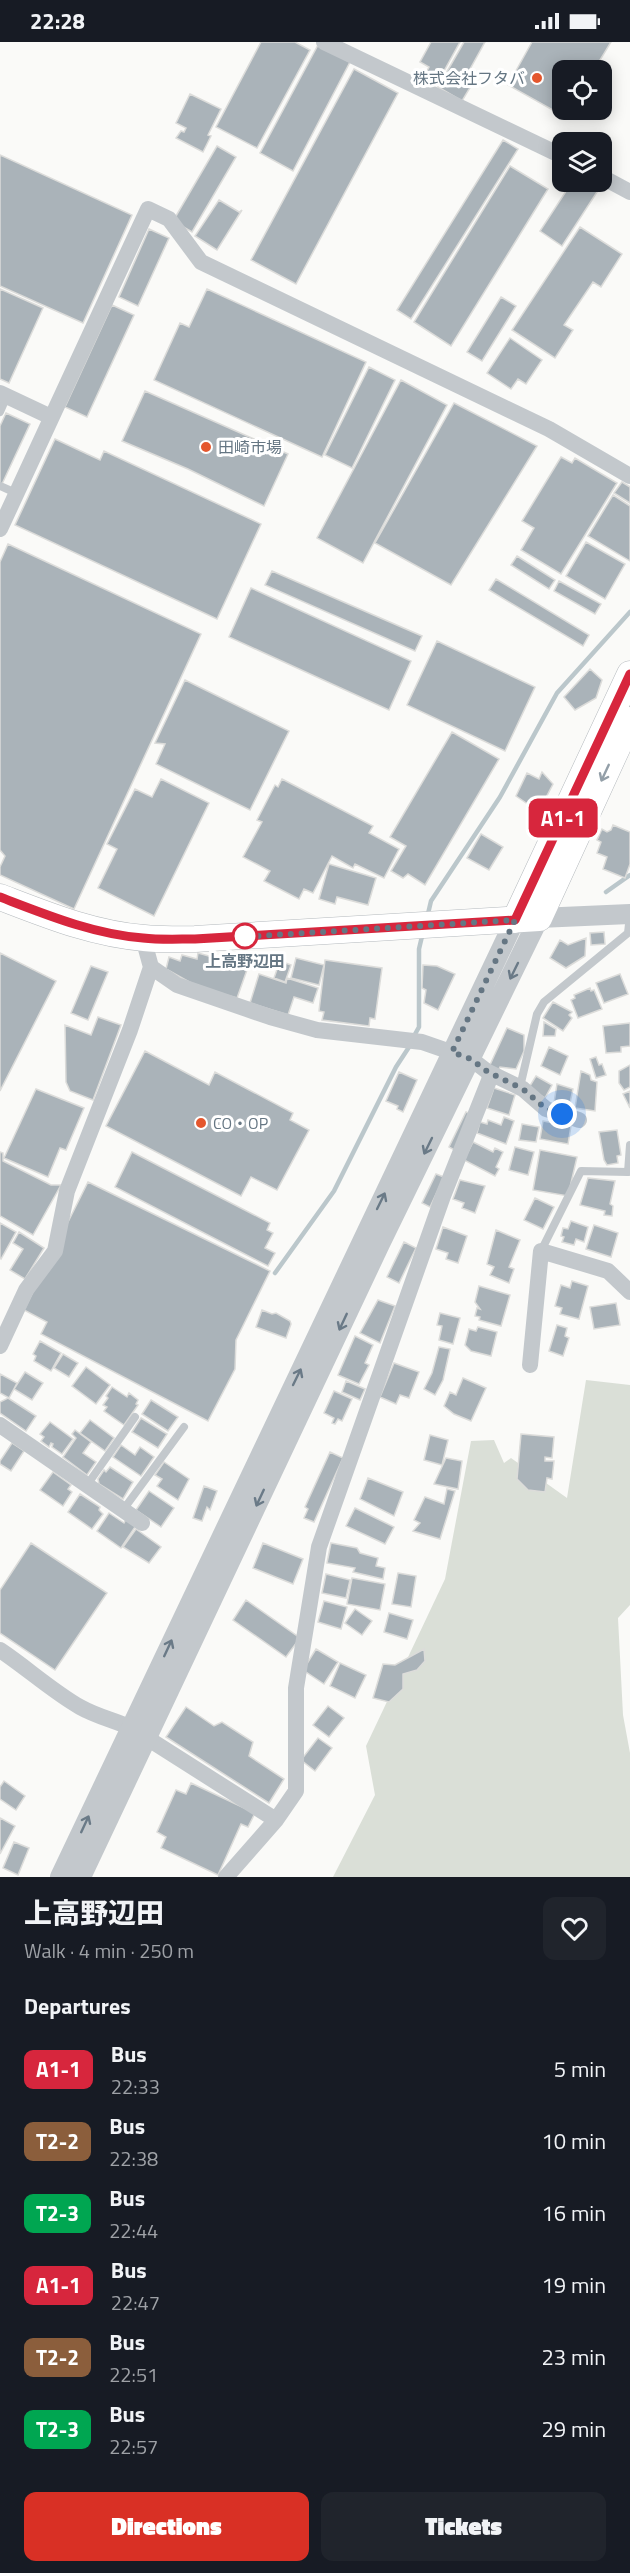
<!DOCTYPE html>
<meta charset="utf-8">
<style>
:root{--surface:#171b24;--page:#20242c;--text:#f1f3f6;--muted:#9ea1a6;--accent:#d93025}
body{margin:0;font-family:"Titillium Web","Noto Sans JP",sans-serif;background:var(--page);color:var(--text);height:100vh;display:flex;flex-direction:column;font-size:22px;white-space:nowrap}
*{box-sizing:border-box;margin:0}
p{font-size:20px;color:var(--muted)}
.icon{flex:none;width:33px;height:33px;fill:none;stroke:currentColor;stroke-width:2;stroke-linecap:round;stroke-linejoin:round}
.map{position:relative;height:1835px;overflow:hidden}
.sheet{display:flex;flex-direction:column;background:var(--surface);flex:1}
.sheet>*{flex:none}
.badge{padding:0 12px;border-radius:9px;font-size:21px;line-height:39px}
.controls{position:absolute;left:552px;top:18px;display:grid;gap:12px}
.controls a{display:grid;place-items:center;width:60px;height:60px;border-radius:12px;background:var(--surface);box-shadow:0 3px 15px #0003;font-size:30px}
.you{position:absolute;width:30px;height:30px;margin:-15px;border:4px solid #fff;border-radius:50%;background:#1a73e8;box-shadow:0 0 0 9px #1a73e833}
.map>.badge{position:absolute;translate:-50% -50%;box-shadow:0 0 0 3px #fff}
h2{padding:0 24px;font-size:22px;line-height:54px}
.round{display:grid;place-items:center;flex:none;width:63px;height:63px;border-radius:12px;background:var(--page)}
.summary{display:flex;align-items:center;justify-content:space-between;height:102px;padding:0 24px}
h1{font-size:28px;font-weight:800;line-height:45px}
.action{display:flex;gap:12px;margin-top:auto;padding:12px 24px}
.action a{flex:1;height:69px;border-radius:12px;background:var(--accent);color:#fff;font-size:24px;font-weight:800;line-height:69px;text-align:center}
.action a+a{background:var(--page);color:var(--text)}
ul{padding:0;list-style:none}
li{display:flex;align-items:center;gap:18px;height:72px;padding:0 24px}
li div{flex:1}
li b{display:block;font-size:22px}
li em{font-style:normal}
li .badge{min-width:66px;font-weight:700;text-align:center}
.status{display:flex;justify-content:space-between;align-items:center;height:42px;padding:0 30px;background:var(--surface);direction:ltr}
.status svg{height:16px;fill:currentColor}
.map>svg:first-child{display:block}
.green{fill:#dadfd7}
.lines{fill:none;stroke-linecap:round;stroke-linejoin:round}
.stream{stroke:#bbc7cb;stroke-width:4.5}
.building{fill:#aab3b9;stroke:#dcdcda;stroke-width:1.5}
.primary-casing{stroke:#b5babe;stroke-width:27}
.service{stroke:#c3c8cc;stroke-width:8}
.minor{stroke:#c3c8cc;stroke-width:16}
.tertiary{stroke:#c3c8cc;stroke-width:20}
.primary{stroke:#fff;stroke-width:26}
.oneway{stroke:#939fa8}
.oneway2{stroke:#6a7a87}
.line-casing{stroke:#fff;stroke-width:14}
.line{stroke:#d7263d;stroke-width:9}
.walk{stroke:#657683;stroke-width:6;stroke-dasharray:0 10.8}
.poi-dot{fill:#e4572e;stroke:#fff;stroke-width:2}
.stop-dot{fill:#fff;stroke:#d7263d;stroke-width:3}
.labels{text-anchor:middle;stroke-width:6;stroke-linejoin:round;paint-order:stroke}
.poi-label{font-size:16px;fill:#657683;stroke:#fff;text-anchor:start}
.stop-label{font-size:16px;font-weight:bold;fill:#657683;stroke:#fff}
</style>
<div class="status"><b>22:28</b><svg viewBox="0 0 49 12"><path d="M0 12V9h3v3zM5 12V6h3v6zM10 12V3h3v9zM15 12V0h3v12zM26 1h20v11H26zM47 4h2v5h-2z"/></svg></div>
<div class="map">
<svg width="630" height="1835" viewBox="0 0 630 1835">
<rect width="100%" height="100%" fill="#fafaf8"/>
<path class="green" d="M586,1338L630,1343V1563L618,1576L623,1673L630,1711V1835H333L375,1753L366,1704L445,1537L471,1399L494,1398L504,1421L511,1416L567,1456Z"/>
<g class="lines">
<path class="stream" d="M606,850L630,833
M427,876L431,859L500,755L557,651L630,570
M414,994L419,985V907L423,890
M275,1231L334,1149L396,1025L411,1002"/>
</g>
<path class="building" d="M261,0H295L310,8L257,106L216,85Z
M431,0H460L439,38L426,31L429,25L420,20Z
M464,0H485L469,29L477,34L462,59L438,45Z
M532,0H611L594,28H562V68H572L567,76L508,43Z
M318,3L350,20L293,129L260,111Z
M354,27L398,51L296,242L251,218Z
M190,52L221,67L208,93L211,94L203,110L176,96L181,89L184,90L186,86L176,81Z
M503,98L518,107L411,277L397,268Z
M217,104L236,115L192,190L173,179Z
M0,113L132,173L83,281L0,244Z
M510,124L548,147L451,304L414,280Z
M572,140H587L599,147L562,204L540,189Z
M219,158L239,170L242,168L217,208L195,194Z
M580,185L622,212L601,245L593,240L564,283L573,288L555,316L512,288Z
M149,187L169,196L138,264L119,255Z
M0,247L43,266L9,341L0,337Z
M207,247L366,320L322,415L154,338L180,281L189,285Z
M501,255L516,264L482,319L467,310Z
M112,263L134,273L87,375L65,365Z
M510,296L542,318L526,342L518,337L511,347L487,331Z
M369,325L395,338L352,426L325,413Z
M401,338L447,363L363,521L317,496Z
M145,349L288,412L264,464L188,427L122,399Z
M454,361L537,404L451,543L375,501Z
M6,371L30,382L2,442L0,441V384Z
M55,397L100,418L104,409L261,482L217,577L15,483Z
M561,415L572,421L575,416L617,441L561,532L521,508L534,486L522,479Z
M622,440L630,445V461L614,451Z
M613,453L630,464V519L588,494Z
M586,500L625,522L605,557L566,534Z
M8,502L201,592L74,867L0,833V825L5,814L0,808V520Z
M517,514L555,538L549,547L511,523Z
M272,529L422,594L415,609L265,543Z
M496,537L589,593L583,604L489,548Z
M559,539L601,562L595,572L554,549Z
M251,546L411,619L389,668L229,595Z
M437,599L535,645L505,709L407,663Z
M590,627L602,638L596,656L575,668L564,655Z
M185,638L289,689L250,768L156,722L165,702L155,701Z
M452,690L499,717L425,843L408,832L403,836L391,829L406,804L390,795Z
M542,730L553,742L541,765L537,763L535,767L516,754L527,731L539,737Z
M161,737L209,761L154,874L98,846L117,807L107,802L135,747L152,755Z
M282,737L373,784L369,791L399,807L384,836L355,822L353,826L332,814L313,851L304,847L299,857L264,839L270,829L243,815L262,780L257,778L275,743L278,745Z
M613,783L630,790V822L625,836L603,827L607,815L597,811L601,800L597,798L602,787L607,790L611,788Z
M481,792L503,805L489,828L467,816Z
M329,822L376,836L368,863L337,855L335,862L319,857Z
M604,890L605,902L591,903L590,891Z
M586,896L585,914L566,926L550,916L560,898L568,903Z
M0,911L56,939L0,1049Z
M198,911L248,925L237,956L200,946L166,927L169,915L180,919L182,913L197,917Z
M296,916L324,923L319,943L291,936Z
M325,918L382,926L375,977L370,976L369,984L322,978L324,970L319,969Z
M280,919L291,923L285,940L274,936Z
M423,923L437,924L455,932L438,968L424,961L426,948L422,946Z
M91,924L108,930L88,978L71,971Z
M259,932L286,941L287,936L318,946L313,961L294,955L288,973L250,961Z
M620,932L628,952L604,961L596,941Z
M590,946L591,949L594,948L602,967L578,976L571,958L575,956L574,953Z
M553,960L572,970L569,973L572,976L563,989L543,976Z
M98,975L121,983L93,1058L70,1049L66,1040L65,983L91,993Z
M544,980L556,987L555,994H543Z
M630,981V1004L621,1005V1010L606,1011L603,984Z
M507,986L524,993V1009L516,1027L500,1025L498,1029L489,1025Z
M549,1005L568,1014L560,1033L541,1024Z
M145,1009L209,1043L215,1030L293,1071L290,1078L309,1088L277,1148L251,1135L241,1154L106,1084Z
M596,1015L599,1023L602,1022L606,1033L596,1036L590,1017Z
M630,1023V1045L624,1048L619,1041V1029Z
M581,1029L590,1033L591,1038L597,1040L595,1069L575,1066Z
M399,1030L417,1038L403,1070L397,1067L398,1064L386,1059Z
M536,1034L552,1043L545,1056L528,1047Z
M557,1042L573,1047L570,1061L567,1060V1063L554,1061Z
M494,1046L515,1053L509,1073L487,1066Z
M36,1047L84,1066L66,1108L60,1106L48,1135L4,1116Z
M630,1049V1066L623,1052Z
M466,1070L471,1072L456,1109L449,1105Z
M504,1075L514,1079L506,1102L477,1091L480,1080L487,1082L488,1078L501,1083Z
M543,1079L571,1084L568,1102L540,1097Z
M522,1082L539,1085L536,1100L519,1098Z
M617,1088L621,1113L617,1114L618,1121L607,1123L604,1118L599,1090Z
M473,1100L493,1110L495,1106L503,1110L496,1125L499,1127L495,1134L464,1118Z
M515,1105L534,1110L528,1133L509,1128Z
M540,1108L577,1115L568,1154L533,1148Z
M0,1110L3,1111V1119L51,1143H61L33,1193L0,1174Z
M132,1110L270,1181L267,1188L273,1191L265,1206L275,1211L268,1224L115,1145Z
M436,1132L444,1135L430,1165L422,1161Z
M588,1136L615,1139L610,1162L613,1164L612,1174L604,1173L605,1169L580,1163Z
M460,1138L485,1144L475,1171L462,1166L464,1161L453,1157Z
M88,1140L270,1229L236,1298L235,1327L208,1379L41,1292L47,1280L24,1268Z
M535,1156L554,1165L543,1187L524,1178Z
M571,1179L588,1185L584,1200L576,1197L574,1203L562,1200L564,1195L561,1194L563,1186L568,1187Z
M0,1181L16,1190L1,1217L0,1216Z
M594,1183L618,1191L611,1215L586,1207Z
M443,1185L467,1194L458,1221L446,1217L448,1211L436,1207Z
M496,1188L520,1198L509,1225L514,1227L509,1241L490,1233L494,1225L487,1222Z
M19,1190L44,1206L25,1237L10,1228L23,1207L13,1201Z
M404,1200L416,1206L399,1241L387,1235Z
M572,1239L588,1244L579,1277L560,1272L562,1266L555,1264L561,1243L570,1246Z
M479,1244L510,1253L501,1284L479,1278L480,1275L475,1274L477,1266L480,1267L475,1260Z
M378,1258L395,1264L380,1301L360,1291Z
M616,1261L620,1283L594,1287L590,1265Z
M262,1268L272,1272L276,1271L290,1279L291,1282L286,1296L256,1285Z
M440,1271L460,1276L453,1302L439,1298L442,1284L437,1283Z
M557,1283L567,1286L565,1294L569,1296L563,1314L549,1309Z
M478,1285L497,1290L491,1314L471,1309L465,1303L469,1287L476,1289Z
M355,1294L373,1303L365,1321L369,1323L359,1342L338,1333Z
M40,1299L61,1311L51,1329L34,1319L36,1314L33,1312Z
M439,1305L450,1307L443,1338L435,1353L424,1347L432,1331Z
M63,1312L78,1321L69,1335L54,1326Z
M394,1321L419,1330L409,1356L400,1353L396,1362L380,1355Z
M86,1325L110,1343L96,1362L72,1344Z
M25,1330L43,1341L32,1358L14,1347Z
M0,1332L17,1341L9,1356L0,1351Z
M463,1336L486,1346L471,1379L454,1372L444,1364L450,1350L456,1353Z
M346,1339L365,1347L360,1358L342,1350Z
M112,1345L127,1355L129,1351L138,1358L136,1362L138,1363L124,1383L104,1369L107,1365L103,1363L108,1356L106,1354Z
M334,1349L352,1357L342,1379L338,1377L335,1382L332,1381L334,1376L324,1371Z
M8,1356L36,1374L26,1389L0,1371V1360Z
M151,1358L178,1375L168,1389L142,1372Z
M141,1376L167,1392L158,1406L132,1390Z
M90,1378L114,1396L105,1409L80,1391Z
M50,1380L73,1397L62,1412L52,1405L53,1402L51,1401L49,1405L41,1399L44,1395L40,1392Z
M75,1388L91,1400L83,1411L96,1420L87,1433L63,1415L76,1396L72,1392Z
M521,1392L554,1395L552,1416L545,1415V1419H554L552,1437L547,1436L545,1450L528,1448L517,1437Z
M430,1393L448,1398L442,1423L424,1418Z
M12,1401L24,1409L11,1429L0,1422V1419Z
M121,1403L135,1413L140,1405L154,1415L141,1434L113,1415Z
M330,1410L343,1416L314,1480L304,1476L308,1467L305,1465Z
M446,1416L462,1419L458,1447L434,1442Z
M164,1420L189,1437L178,1458L157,1444L162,1437L155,1433Z
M110,1425L133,1440L123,1457L99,1442L98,1437L104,1428L106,1430Z
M53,1430L71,1443L68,1447L72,1450L63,1464L40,1448Z
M368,1436L403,1450L394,1474L360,1457Z
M204,1444L217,1449L210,1468L207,1465L202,1479L193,1476Z
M447,1447L455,1449L440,1497L413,1489L420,1481L414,1478L425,1455L444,1462Z
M149,1449L174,1466L161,1485L136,1468Z
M80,1452L100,1465L99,1468L103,1472L92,1487L68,1470Z
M355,1466L394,1485L385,1502L346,1484Z
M109,1471L124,1481L127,1475L137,1482L121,1506L97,1489Z
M136,1487L161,1505L149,1521L123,1505Z
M31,1501L107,1551L55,1628L0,1591V1548Z
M263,1501L303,1517L293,1542L253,1526Z
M331,1501L357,1506L360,1511L378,1516L376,1524L385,1526L383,1537L353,1530L355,1526L327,1521Z
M398,1531L416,1534L411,1565L392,1562Z
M326,1532L350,1538L346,1556L322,1551Z
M352,1536L385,1542L380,1568L347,1562Z
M246,1558L300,1596L286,1615L233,1578Z
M324,1559L347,1565L341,1587L318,1580Z
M355,1567L372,1579L362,1593L345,1581Z
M389,1571L413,1578L407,1597L384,1590Z
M316,1607L338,1620L324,1642L303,1628Z
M424,1607L425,1619L417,1628L403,1632V1647L389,1660L373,1656L383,1622L395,1623Z
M340,1621L366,1633L355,1656L330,1644Z
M328,1664L344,1676L329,1695L313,1683Z
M186,1665L214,1684L222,1680L253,1700L249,1714L284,1737L269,1761L166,1695Z
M318,1696L332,1706L315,1729L301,1718Z
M4,1739L25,1754L16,1768L0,1757V1745Z
M191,1741L255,1771L248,1785L241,1782L218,1833L161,1806L166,1795L157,1790L176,1748L186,1752Z
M0,1776L15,1784L0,1812Z
M14,1800L29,1806L18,1833L3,1826Z"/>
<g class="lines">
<g class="primary-casing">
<path id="primary" d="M0,855C47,873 93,892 144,896C161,898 178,897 195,897L539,876L630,678
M515,878L630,632"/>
</g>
<path class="service" d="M0,370L7,354
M0,444L16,451
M520,1045L537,972L544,960L628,891L630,873
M541,1209L581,1129L628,1130L630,1103
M87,1443L135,1375
M123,1468L184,1385"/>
<path class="minor" d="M324,0L562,114
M602,135L630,150
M0,351L51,375
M0,487L148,167L169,177L201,220L549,387L630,434
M151,925L177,943L270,975L317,988L422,1000L471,1017L488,1030L490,1036L443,1154L319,1505L296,1646V1749L276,1778L226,1835
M488,1030L523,1047L546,1067L579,1078
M0,1304L26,1248L55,1209L67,1149L130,988L151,925L143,896
M530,1323L541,1209L608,1229L630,1250
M0,1383L142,1481
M0,1608C27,1626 52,1649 80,1665C105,1679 123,1678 147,1696L276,1778"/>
<path class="tertiary" d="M60,1835L515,878
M81,1835L380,1202L539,876L630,872"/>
<use href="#primary" class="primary"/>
</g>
<defs><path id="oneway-shaft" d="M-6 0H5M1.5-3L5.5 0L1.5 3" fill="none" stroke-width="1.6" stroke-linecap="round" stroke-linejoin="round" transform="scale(1.5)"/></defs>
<use class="oneway" href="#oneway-shaft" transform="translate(605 731) rotate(115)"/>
<g class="oneway2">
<use href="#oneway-shaft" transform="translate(514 929) rotate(116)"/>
<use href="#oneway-shaft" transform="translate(428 1104) rotate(116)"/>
<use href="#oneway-shaft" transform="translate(381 1159) rotate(-64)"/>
<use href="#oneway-shaft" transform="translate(343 1280) rotate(115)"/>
<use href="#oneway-shaft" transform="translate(297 1335) rotate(-64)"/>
<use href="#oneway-shaft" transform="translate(260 1456) rotate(115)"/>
<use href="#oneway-shaft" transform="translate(168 1606) rotate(-65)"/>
<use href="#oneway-shaft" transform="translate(85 1782) rotate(-65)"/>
</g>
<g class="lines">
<g class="line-casing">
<path id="line" d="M0,855C47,873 93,892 143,896C160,898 178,897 195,897L515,878L630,632"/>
</g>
<use href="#line" class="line"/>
<path class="walk" d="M245,894L241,895L515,878L452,1010L471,1017L488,1030L523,1047L546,1067L562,1072"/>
</g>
<g class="poi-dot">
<circle cx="537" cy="36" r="6"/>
<circle cx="206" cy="405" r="6"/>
<circle cx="201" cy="1081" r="6"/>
</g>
<circle class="stop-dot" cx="245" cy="894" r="12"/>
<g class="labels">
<g class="poi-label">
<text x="525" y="42" text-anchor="end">株式会社フタバ</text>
<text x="218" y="411">田崎市場</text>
<text x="213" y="1087">CO・OP</text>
</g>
<g class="stop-label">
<text x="245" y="925">上高野辺田</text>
</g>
</g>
</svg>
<div class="controls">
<a><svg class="icon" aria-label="locate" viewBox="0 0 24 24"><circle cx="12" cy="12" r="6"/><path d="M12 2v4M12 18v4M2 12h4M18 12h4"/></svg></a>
<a><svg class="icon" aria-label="layers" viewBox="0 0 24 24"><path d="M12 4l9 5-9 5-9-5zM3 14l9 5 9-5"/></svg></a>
</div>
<div class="you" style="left:562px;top:1072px"></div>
<b class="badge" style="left:563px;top:776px;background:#d7263d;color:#fff">A1-1</b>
</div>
<section class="sheet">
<div class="summary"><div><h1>上高野辺田</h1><p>Walk · 4 min · 250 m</p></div><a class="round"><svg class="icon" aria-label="heart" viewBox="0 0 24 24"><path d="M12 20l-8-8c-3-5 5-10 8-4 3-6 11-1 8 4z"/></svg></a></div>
<h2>Departures</h2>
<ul>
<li><span class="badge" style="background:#d7263d;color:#fff">A1-1</span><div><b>Bus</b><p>22:33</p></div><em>5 min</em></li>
<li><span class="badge" style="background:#8b5e3c;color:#fff">T2-2</span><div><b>Bus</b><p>22:38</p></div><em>10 min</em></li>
<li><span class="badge" style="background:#00a651;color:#fff">T2-3</span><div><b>Bus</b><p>22:44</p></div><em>16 min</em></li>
<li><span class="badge" style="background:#d7263d;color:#fff">A1-1</span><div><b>Bus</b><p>22:47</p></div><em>19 min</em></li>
<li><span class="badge" style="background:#8b5e3c;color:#fff">T2-2</span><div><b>Bus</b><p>22:51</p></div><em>23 min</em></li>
<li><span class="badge" style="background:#00a651;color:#fff">T2-3</span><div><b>Bus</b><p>22:57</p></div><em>29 min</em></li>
</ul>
<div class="action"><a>Directions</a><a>Tickets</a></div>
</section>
